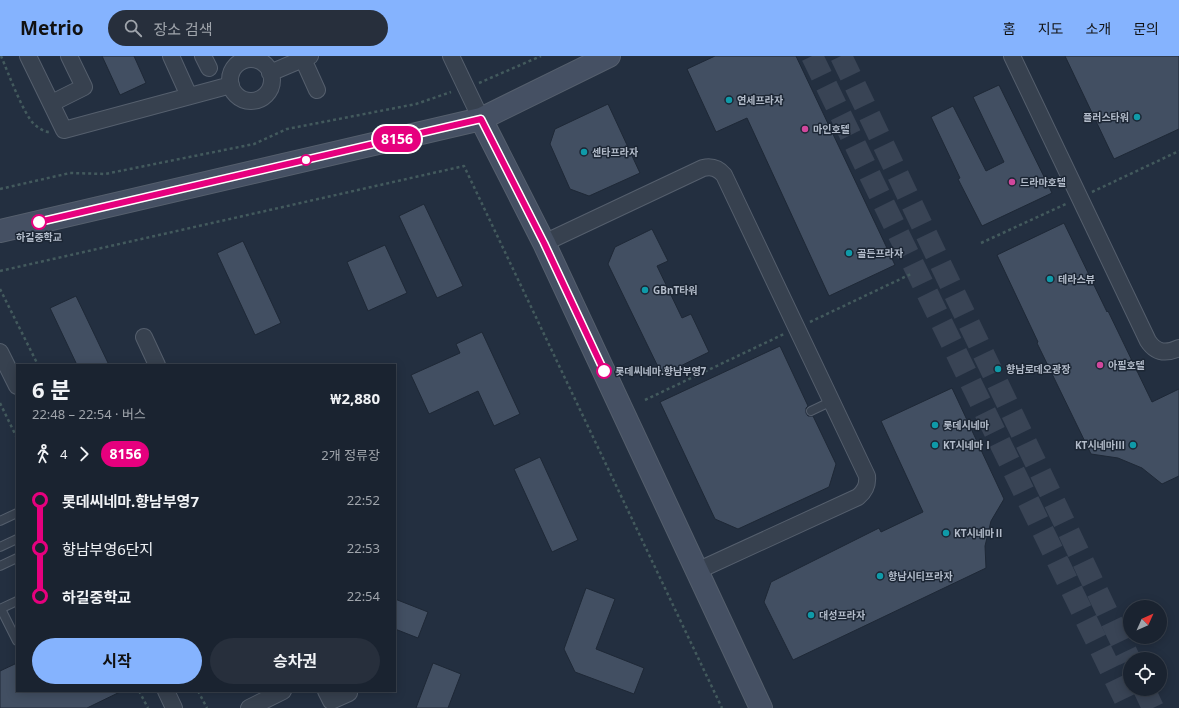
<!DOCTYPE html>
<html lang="ko">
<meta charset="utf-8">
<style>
:root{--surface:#1a2330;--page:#272f3c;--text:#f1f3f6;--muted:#9fa4ab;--line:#38404c;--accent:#85b3fe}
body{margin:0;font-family:"Noto Sans","Noto Sans KR",sans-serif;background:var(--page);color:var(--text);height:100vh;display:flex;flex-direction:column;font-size:15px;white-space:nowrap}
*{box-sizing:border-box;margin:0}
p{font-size:13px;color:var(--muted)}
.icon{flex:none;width:22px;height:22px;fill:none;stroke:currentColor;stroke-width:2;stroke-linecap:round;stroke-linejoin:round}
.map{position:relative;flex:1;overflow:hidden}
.drawer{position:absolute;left:16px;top:308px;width:380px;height:328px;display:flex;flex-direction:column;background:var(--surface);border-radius:0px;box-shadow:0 2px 10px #0003,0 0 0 1px var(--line)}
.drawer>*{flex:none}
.badge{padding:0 8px;border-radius:13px;font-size:14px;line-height:26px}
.needle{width:26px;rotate:45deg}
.fabs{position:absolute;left:1123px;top:544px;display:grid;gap:8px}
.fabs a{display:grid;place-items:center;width:44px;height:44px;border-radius:50%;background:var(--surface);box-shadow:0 2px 10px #0003,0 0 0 1px var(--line);font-size:20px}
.map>.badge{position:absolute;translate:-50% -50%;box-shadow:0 0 0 2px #fff}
.legs{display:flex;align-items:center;gap:6px;height:44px;padding:0 16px;font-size:13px}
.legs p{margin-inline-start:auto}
.overview{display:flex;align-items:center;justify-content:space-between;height:68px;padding:0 16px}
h1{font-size:22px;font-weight:700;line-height:30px}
.button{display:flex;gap:8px;margin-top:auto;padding:8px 16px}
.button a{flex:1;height:46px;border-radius:24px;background:var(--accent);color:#111;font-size:16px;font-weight:700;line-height:46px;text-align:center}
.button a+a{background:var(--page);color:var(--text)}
ul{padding:0 16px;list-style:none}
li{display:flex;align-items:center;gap:14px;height:48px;font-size:15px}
li i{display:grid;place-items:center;width:6px;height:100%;margin:0 5px;background:currentColor}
li i::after{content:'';width:10px;height:10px;margin:-5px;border:3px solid;border-radius:50%;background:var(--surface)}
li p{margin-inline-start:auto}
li:first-child i{background:linear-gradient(#0000 50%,currentColor 0)}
li:last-child i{background:linear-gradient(currentColor 50%,#0000 0)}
header{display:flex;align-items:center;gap:24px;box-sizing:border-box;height:56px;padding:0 20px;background:var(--accent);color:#111}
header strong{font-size:19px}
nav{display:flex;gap:22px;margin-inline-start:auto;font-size:14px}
.search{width:280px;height:36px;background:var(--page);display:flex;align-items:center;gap:10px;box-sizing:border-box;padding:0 14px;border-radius:22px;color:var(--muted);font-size:15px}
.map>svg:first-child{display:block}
.building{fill:#424f62;stroke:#1e2836}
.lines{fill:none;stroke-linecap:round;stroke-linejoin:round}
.highway-tunnel{stroke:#394455;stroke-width:22;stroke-dasharray:22 11;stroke-linecap:butt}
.lane-casing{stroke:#555f6d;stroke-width:10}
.street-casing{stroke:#555f6d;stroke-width:18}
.secondary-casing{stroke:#555f6d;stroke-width:24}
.path{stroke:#435a5d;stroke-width:2.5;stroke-dasharray:3 3;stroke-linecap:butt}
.lane{stroke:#37414f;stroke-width:8}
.street{stroke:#37414f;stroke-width:16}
.secondary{stroke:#455063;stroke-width:22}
.line-1-casing{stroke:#fff;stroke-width:9}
.line-1{stroke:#e6007e;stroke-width:6}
.culture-dot{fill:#0f9aa8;stroke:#1c2634;stroke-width:1.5}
.hotel-dot{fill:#d1479c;stroke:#1c2634;stroke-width:1.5}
.stop-1-dot{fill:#fff;stroke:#e6007e;stroke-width:2}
.labels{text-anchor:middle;stroke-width:3;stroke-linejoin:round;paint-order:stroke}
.poi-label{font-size:10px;font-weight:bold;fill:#b3bcca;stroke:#1c2634;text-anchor:start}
.stop-label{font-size:10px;font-weight:bold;fill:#b3bcca;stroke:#1c2634}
</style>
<header>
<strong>Metrio</strong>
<div class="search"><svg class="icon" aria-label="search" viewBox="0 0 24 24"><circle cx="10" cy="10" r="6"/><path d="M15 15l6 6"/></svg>장소 검색</div>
<nav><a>홈</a><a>지도</a><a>소개</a><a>문의</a></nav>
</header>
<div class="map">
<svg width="1179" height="652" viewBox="0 0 1179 652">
<rect width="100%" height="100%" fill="#232f40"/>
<path class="building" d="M102,0H134L146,27L120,39Z
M715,0H796L895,209L829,240L747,62L716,76L687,13Z
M1065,0H1179V73L1114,103Z
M999,29L1052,137L982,170L958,123L960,122L931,61L953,50L986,115L1004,106L973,41Z
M608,48L640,117L589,140L570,133L550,88L555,73Z
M424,148L463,230L437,242L399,160Z
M1064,167L1107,256L1108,255L1152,346L1179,333V420L1162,428L1142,412L1118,402L1091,398L1037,287L1038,286L997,199Z
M652,173L668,205L657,210L682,262L691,258L709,296L662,319L608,208L615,191Z
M243,185L281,267L255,279L217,197Z
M385,189L407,237L368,255L347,206Z
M76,240L109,309H77L50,252Z
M482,276L520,358L494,370L478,335L429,358L411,319L460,297L456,288Z
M780,290L808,350L806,352V357L808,360H813L836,408L829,431L738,473L715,463L660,346Z
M952,332L1004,443L991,465L985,490L986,512L793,604L764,546L771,526L879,472L881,476L923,456L881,365Z
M540,401L578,484L552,496L514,413Z
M586,532L615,543L596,593L644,612L634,638L575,616L564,593Z
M395,543L428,556L418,582L395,573Z
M17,607V635H122L87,652H0V615Z
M433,607L461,618L448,652H416Z"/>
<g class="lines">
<path class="highway-tunnel" d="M812,0L1129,652
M841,0L1130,604
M1144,633L1153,652"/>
<g class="lane-casing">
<path id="lane" d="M811,355L832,345
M0,465L17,457
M0,491L17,483
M0,510L17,502
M0,553L17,545
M1,553L17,585"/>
</g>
<g class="street-casing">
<path id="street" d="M28,0L64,74L231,29
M171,0L189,40
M203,0L209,12
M451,0L481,63
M1012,0L1148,285C1156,297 1166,298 1179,292
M303,3L317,34
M230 24a21 21 0 1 1 42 0a21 21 0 1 1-42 0Z
M270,17L310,0
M52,47L84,31L69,0
M544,187L703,112C712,110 718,112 724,119L867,420C868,429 865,435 858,441L697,515
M144,281L157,309
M0,296L17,330
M166,635L174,652
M326,635L331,645L349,637
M249,652L283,635"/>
</g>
<g class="secondary-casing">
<path id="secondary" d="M481,63L544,187L761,652
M0,175L481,63L609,0"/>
</g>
<path class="path" d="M1,0C8,16 24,60 35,69C39,72 44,76 49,76
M479,27L541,0
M0,133L70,117L105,118L254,88L287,73L416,48L451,36
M1092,136L1179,95
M981,187L1066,148
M0,215L464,110L722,652
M0,233L38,309
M810,266L911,218
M645,344L784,278
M0,347L17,382
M139,635L148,652
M198,635L207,652"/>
<use href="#lane" class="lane"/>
<use href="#street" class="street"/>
<use href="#secondary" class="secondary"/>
</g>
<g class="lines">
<g class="line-1-casing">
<path id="line-1" d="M39,166L481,63L544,187L604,315"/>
</g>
<use href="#line-1" class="line-1"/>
</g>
<g class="culture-dot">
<circle cx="729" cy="44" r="4"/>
<circle cx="1137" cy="61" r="4"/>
<circle cx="584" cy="96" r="4"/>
<circle cx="849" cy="197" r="4"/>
<circle cx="1050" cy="223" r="4"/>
<circle cx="645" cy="234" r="4"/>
<circle cx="998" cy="313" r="4"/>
<circle cx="935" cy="369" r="4"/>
<circle cx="935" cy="389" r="4"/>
<circle cx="1133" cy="389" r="4"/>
<circle cx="946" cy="477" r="4"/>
<circle cx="880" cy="520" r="4"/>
<circle cx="811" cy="559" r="4"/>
</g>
<g class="hotel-dot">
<circle cx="805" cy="73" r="4"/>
<circle cx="1012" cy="126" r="4"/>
<circle cx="1100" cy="309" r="4"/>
</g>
<g class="stop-1-dot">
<circle cx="306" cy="104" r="5"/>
<circle cx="39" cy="166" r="7"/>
<circle cx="604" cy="315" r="7"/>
</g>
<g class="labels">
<g class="poi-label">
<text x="737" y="48">연세프라자</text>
<text x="1129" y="65" text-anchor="end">플러스타워</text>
<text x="813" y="77">마인호텔</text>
<text x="592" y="100">센타프라자</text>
<text x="1020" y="130">드라마호텔</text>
<text x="857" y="201">골든프라자</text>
<text x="1058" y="227">테라스뷰</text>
<text x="653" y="238">GBnT타워</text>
<text x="1108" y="313">아필호텔</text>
<text x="1006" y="317">향남로데오광장</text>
<text x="943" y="373">롯데시네마</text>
<text x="943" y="393">KT시네마Ⅰ</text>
<text x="1125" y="393" text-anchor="end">KT시네마Ⅲ</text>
<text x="954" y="481">KT시네마Ⅱ</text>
<text x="888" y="524">향남시티프라자</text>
<text x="819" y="563">대성프라자</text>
</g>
<g class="stop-label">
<text x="39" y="185">하길중학교</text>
<text x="615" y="319" text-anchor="start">롯데씨네마.향남부영7</text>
</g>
</g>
</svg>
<div class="fabs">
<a><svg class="needle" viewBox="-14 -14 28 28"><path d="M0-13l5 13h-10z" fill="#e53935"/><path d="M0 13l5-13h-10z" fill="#9fa4ab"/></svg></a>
<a><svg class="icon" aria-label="locate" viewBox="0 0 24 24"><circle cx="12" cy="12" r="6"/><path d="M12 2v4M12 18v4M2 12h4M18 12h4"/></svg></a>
</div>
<b class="badge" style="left:397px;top:83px;background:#e6007e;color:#fff">8156</b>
<section class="drawer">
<div class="overview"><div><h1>6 분</h1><p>22:48 – 22:54 · 버스</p></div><b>₩2,880</b></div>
<div class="legs"><svg class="icon" aria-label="walk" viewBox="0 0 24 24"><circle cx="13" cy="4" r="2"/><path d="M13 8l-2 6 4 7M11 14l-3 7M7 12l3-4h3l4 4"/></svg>4<svg class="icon" aria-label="forward" viewBox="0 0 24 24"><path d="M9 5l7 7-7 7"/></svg><b class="badge" style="background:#e6007e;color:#fff">8156</b><p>2개 정류장</p></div>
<ul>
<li><i style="color:#e6007e"></i><b>롯데씨네마.향남부영7</b><p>22:52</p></li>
<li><i style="color:#e6007e"></i><span>향남부영6단지</span><p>22:53</p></li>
<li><i style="color:#e6007e"></i><b>하길중학교</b><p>22:54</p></li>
</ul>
<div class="button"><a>시작</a><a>승차권</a></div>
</section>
</div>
